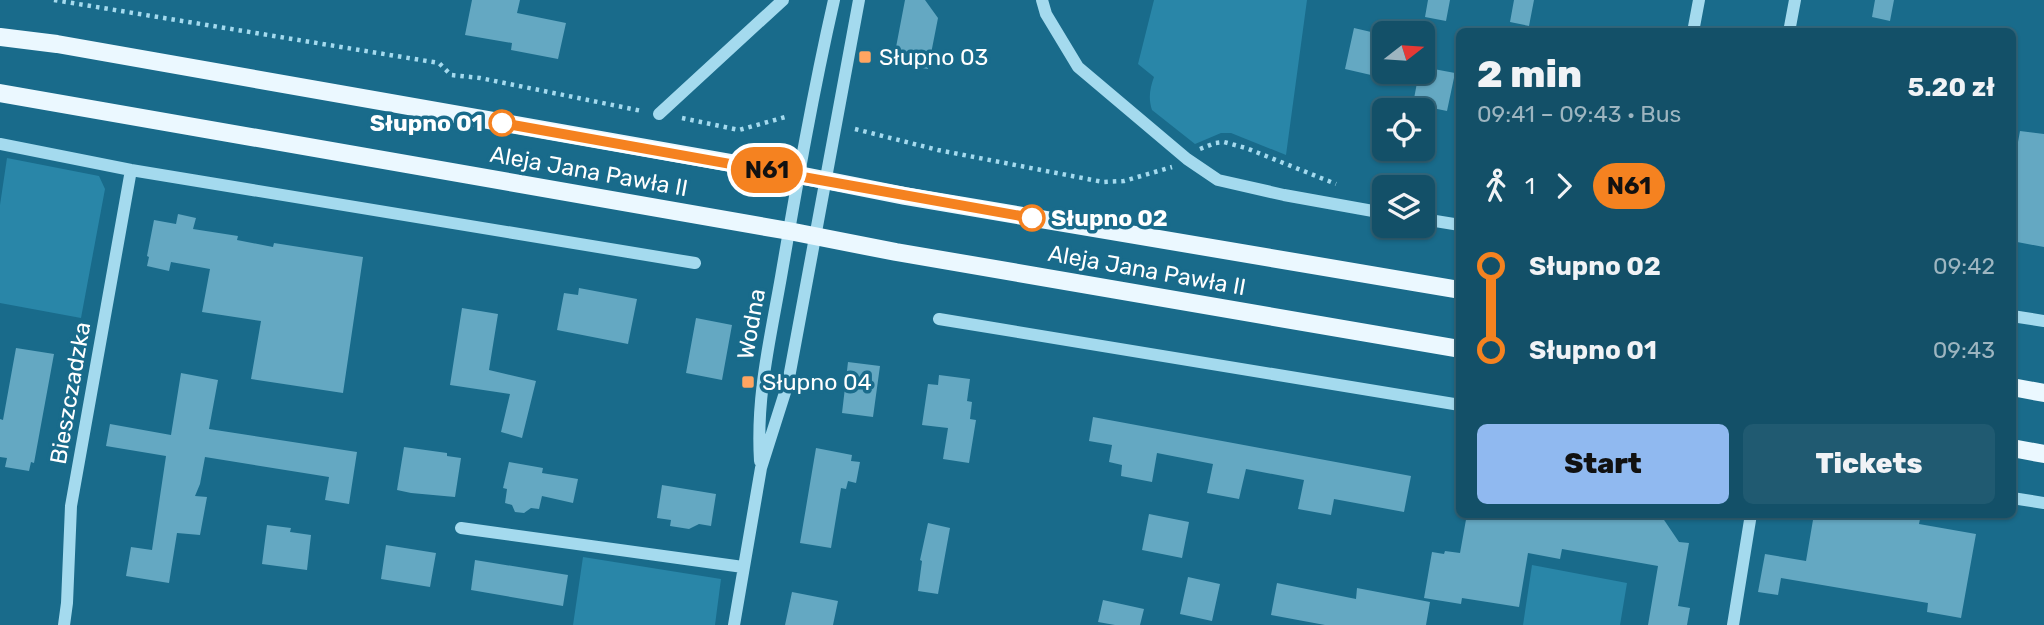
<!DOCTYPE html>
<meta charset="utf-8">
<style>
:root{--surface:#135068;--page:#205a71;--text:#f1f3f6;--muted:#9db5c0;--line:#32677c;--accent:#90b9f0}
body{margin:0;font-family:Rubik,sans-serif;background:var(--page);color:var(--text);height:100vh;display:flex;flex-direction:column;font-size:26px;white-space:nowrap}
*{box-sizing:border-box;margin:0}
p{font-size:23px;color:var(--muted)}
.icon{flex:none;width:38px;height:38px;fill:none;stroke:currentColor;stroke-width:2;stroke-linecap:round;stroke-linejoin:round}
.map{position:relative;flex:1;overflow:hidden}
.drawer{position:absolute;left:1456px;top:28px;width:560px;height:490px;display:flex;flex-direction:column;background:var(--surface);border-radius:10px;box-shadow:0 2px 5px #0004,0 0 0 2px var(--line)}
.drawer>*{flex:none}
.badge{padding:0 14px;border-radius:23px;font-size:24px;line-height:46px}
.needle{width:46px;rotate:73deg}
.fabs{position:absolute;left:1372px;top:21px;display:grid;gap:14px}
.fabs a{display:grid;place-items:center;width:63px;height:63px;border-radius:10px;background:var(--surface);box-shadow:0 2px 5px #0004,0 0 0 2px var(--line);font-size:35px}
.map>.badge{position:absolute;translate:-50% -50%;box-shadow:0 0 0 4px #fff}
.legs{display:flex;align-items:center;gap:10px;height:77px;padding:0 21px;font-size:23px}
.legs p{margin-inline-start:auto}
.summary{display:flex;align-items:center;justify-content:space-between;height:119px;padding:0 21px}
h1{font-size:38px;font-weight:800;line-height:52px}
.cta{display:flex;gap:14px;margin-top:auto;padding:14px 21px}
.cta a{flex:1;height:80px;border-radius:10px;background:var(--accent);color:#111;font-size:28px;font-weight:800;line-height:80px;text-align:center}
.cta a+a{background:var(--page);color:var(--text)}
ul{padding:0 21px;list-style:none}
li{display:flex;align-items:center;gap:24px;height:84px;font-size:26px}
li i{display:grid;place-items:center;width:10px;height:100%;margin:0 9px;background:currentColor}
li i::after{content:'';width:18px;height:18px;margin:-9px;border:5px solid;border-radius:50%;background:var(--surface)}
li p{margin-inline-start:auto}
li:first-child i{background:linear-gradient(#0000 50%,currentColor 0)}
li:last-child i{background:linear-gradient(currentColor 50%,#0000 0)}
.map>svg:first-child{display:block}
.green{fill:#2986a8}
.building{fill:#64a8c2}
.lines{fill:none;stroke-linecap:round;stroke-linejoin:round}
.path{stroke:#a4daee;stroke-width:4.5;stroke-dasharray:3.5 5;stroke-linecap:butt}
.minor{stroke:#a4daee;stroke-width:12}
.major{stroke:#ebf8ff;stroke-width:18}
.line-1-casing{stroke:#fff;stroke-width:16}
.line-1{stroke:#f58220;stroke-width:10}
.poi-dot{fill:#ffa561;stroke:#196b8b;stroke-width:2.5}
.stop-1-dot{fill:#fff;stroke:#f58220;stroke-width:3.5}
.labels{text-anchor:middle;stroke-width:7;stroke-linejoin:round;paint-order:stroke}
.poi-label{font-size:23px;fill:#fff;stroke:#196b8b;text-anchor:start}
.stop-label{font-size:23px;font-weight:bold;fill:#fff;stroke:#196b8b;text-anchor:end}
.street-label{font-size:23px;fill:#fff;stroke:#196b8b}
</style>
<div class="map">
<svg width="2044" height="625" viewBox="0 0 2044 625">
<rect width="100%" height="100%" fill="#196b8b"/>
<path class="green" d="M1154,0H1307L1286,155L1231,133H1221L1195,144L1152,110C1148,98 1150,88 1154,77L1138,64Z
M7,158L99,176L105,189L81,318L0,303V205Z
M583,557L721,579L715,625H573Z
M1532,565L1627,583L1620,625H1523Z"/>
<path class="building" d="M472,0H520L517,13L566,23L558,59L511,50L512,43L465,35Z
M905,0H925L938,18L928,69L893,63Z
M1428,0H1450L1446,21L1425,17Z
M1514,0H1534L1529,26L1510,22Z
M1875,0H1894L1890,21L1872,17Z
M1354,28L1384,35V78L1345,69Z
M1423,67L1455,73L1447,111L1413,104L1419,72H1423Z
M2020,131L2044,134V247L2012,241V175Z
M178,214L196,218L193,229L238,236L237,240L273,247L274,243L363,257L343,393L251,379L261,321L202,312L210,269L171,262L169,271L147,266L149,257L147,256L154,220L176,224Z
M579,288L637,299L628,344L557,330L564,293L578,295Z
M462,308L498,314L489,370L536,381L522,438L501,432L510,394L450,385Z
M696,318L732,325L722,380L686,373Z
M16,348L54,354L34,463L31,462L29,471L5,467L7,458L0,457V419L3,420Z
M848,362L880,366L873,417L842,413Z
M181,373L218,380L209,429L357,452L349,504L325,500L329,477L205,457L200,484L195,496L207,497L200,535L177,533L169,583L126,576L131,547L152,550L166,456L106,446L110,424L171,435Z
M939,375L970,379L967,401L972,402L970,419L976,420L969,463L943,459L948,428L922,425L928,384L938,385Z
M1093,417L1411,476L1404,512L1334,499L1331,515L1298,509L1304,480L1246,469L1239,499L1207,493L1213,464L1157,453L1152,482L1121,476L1122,465L1109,462L1112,445L1089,441Z
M404,447L447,453V456L461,458L455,497L411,493L397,490Z
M816,448L852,455L851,461L860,462L856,483L848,481L846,489L841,488L831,548L800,543Z
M509,462L543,468L542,473L578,479L573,503L542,496L539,509L531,508L524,513L515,512L512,505L505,503L507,489L503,488Z
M662,485L716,494L711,526L699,524L689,529L670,526L671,520L657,518Z
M1149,514L1189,522L1182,558L1142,550Z
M1467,514H1660L1679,542L1689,543L1678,606L1690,608L1687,625H1648L1658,566L1562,549L1560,559L1528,553L1519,607L1462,598L1461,604L1424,598L1432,552L1444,554L1445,551L1460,553Z
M1814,514H1921L1919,524L1976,534L1961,618L1927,612L1928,603L1781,578L1778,595L1758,592L1765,554L1806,561Z
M928,523L950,528L938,594L918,591L922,561L920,560Z
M267,525L291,528L290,532L311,535L307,570L262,564Z
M386,545L436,553L430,587L381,579Z
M475,560L568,575L563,606L471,590Z
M1188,577L1220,584L1212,621L1180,614Z
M1277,583L1356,599L1357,588L1430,602L1426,625H1325L1271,615Z
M792,592L838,601L833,625H785Z
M1103,600L1144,609L1140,625H1115L1098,622Z"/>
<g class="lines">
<path class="path" d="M54,0L439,63L451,75L480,78L642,111
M682,118L739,130L789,116
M855,129L938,150L1103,182L1124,181L1172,167
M1200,149L1215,143L1224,142L1246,148L1336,184"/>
<path class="minor" d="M1042,0L1046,14L1078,67L1187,159L1218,180L1284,195L1384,213
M1693,32L1699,0
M1789,32L1795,0
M659,114L783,0
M0,144L131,170L695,263
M1423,219L1460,225
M2012,316L2044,321
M939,319L1460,405
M760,461C756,396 770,340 781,277C797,184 813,92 834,0
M2012,498L2044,503
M461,528L743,567
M64,625L67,603L71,506L131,170
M734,625L761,468L788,383L859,0
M1733,625L1751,514"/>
<path class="major" d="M0,37L57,44L799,175L905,196L1460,290
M0,93L789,231L896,252L1460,349
M2012,387L2044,393
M2012,448L2044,454"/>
</g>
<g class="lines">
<g class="line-1-casing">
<path id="line-1" d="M502,123L1032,218"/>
</g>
<use href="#line-1" class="line-1"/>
</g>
<g class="poi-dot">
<rect x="858" y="50" width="14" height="14" rx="3.5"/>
<rect x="741" y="375" width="14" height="14" rx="3.5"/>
</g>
<g class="stop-1-dot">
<circle cx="502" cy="123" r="12"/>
<circle cx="1032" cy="218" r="12"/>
</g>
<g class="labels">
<g class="poi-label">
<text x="879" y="65">Słupno 03</text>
<text x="762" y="390">Słupno 04</text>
</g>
<g class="stop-label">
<text x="483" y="131">Słupno 01</text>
<text x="1051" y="226" text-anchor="start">Słupno 02</text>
</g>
<g class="street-label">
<text transform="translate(589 171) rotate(10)" y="8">Aleja Jana Pawła II</text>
<text transform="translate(1147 270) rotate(10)" y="8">Aleja Jana Pawła II</text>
<text transform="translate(751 324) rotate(-80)" y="8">Wodna</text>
<text transform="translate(70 393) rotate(-80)" y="8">Bieszczadzka</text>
</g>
</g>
</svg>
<div class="fabs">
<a><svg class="needle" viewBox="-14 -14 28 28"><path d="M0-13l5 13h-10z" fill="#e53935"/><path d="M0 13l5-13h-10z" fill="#9db5c0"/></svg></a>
<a><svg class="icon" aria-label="locate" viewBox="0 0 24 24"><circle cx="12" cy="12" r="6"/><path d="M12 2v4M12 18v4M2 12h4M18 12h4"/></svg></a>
<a><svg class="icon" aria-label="layers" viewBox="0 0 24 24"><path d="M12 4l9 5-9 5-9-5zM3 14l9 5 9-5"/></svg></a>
</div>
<b class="badge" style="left:767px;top:170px;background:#f58220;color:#111">N61</b>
<section class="drawer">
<div class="summary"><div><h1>2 min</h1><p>09:41 – 09:43 · Bus</p></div><b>5.20 zł</b></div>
<div class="legs"><svg class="icon" aria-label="walk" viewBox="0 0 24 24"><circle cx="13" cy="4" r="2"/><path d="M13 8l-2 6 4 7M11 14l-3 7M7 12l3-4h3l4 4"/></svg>1<svg class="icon" aria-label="forward" viewBox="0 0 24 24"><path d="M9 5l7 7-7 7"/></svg><b class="badge" style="background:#f58220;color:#111">N61</b></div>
<ul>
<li><i style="color:#f58220"></i><b>Słupno 02</b><p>09:42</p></li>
<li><i style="color:#f58220"></i><b>Słupno 01</b><p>09:43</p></li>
</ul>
<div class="cta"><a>Start</a><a>Tickets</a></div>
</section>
</div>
